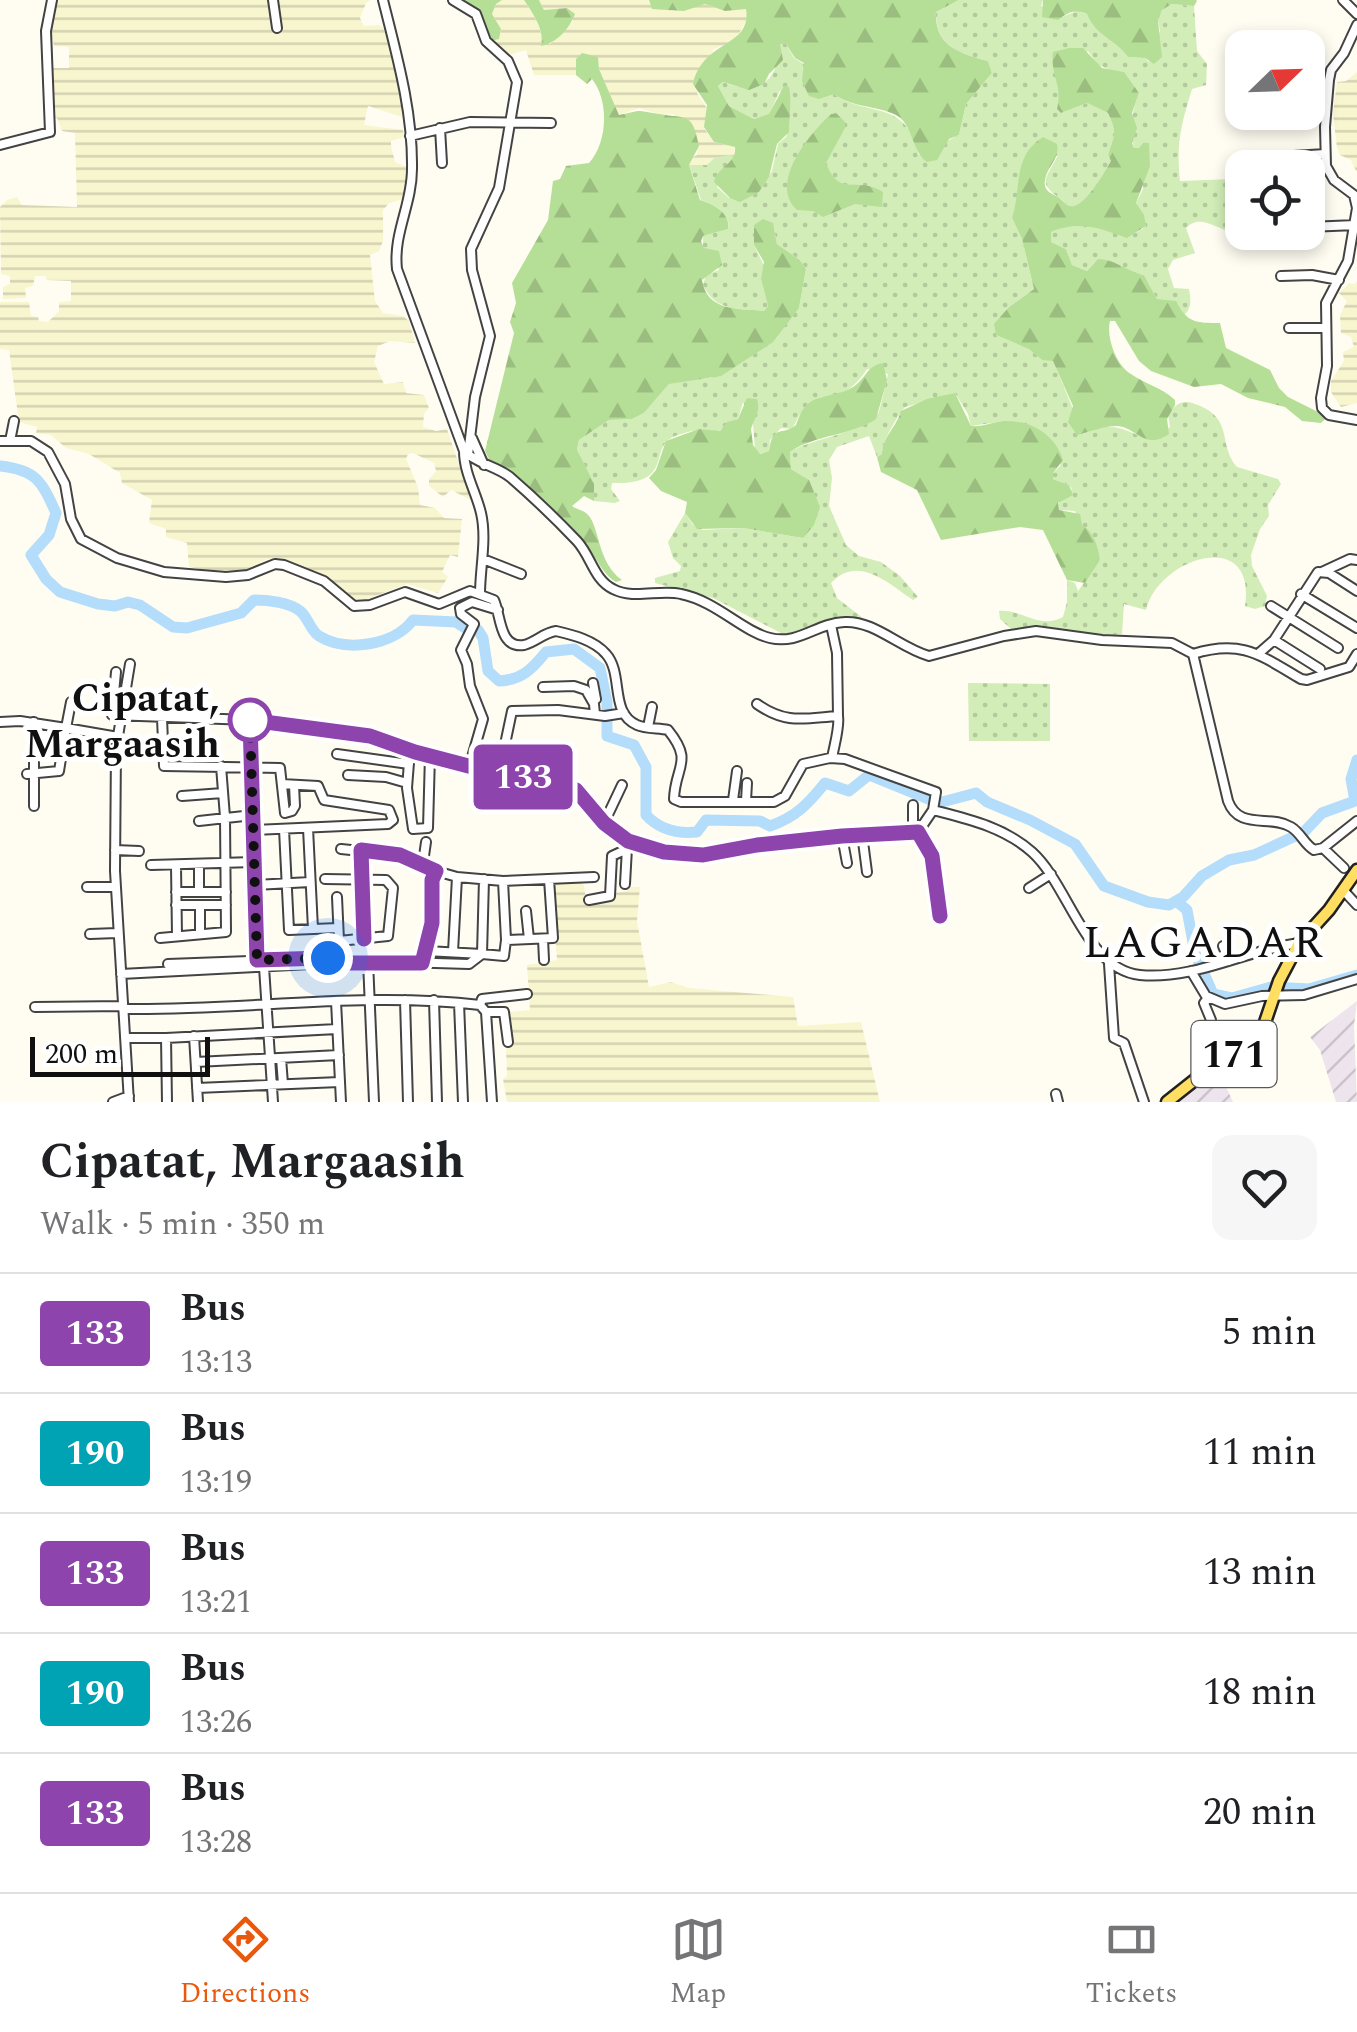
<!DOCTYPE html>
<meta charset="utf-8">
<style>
:root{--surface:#fff;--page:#f6f6f6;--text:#202124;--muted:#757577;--line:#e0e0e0;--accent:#ea580c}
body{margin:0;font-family:Spectral,serif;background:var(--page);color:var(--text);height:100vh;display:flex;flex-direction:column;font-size:38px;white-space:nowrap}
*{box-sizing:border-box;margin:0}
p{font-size:32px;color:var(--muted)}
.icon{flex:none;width:55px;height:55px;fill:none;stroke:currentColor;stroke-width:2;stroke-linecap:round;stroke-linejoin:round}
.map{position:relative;height:1102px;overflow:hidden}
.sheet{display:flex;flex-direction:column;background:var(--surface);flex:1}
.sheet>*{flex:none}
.badge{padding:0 20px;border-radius:8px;font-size:35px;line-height:65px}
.needle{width:65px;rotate:67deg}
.controls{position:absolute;left:1225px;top:30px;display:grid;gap:20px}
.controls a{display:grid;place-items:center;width:100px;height:100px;border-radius:20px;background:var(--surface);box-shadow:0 5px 15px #0003;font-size:50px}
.scale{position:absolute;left:30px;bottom:25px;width:180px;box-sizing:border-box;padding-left:10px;border:5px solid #101010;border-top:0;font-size:28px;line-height:35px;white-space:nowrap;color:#101010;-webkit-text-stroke:8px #fff;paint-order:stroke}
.you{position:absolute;width:50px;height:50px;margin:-25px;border:8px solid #fff;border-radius:50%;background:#1a73e8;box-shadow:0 0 0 15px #1a73e833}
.map>.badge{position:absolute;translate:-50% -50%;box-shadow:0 0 0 5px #fff}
.round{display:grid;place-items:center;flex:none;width:105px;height:105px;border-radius:20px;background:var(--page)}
.headline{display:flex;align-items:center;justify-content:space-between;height:170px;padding:0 40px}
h1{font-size:48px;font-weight:700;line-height:75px}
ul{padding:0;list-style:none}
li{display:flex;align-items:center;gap:30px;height:120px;padding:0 40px;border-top:2px solid var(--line)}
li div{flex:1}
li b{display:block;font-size:38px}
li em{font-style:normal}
li .badge{min-width:110px;font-weight:700;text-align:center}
.menu{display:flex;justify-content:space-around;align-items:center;height:140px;border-top:2px solid var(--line);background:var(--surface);font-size:28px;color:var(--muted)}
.menu a{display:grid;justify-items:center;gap:5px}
.menu .selected{color:var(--accent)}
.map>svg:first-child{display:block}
.industrial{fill:url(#industrial-furrows)}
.farmland{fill:url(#farmland-rules)}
.grass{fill:url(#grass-dots)}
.forest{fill:url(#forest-firs)}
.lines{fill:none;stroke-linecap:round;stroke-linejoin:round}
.river{stroke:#b3ddfb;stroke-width:11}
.minor-casing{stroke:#434343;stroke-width:12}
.major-casing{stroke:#212121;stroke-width:15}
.minor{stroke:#fff;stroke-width:8}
.major{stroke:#ffde62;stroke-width:10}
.line-casing{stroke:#fff;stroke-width:22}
.line{stroke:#8e44ad;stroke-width:15}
.walk{stroke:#101010;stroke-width:10;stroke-dasharray:0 18}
.stop-dot{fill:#fff;stroke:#8e44ad;stroke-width:5}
.labels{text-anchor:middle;stroke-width:10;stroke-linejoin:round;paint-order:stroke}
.shield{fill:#fff;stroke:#585858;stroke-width:2.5}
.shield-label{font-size:38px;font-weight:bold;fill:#101010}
.stop-label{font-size:40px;font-weight:bold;fill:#101010;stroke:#fff;text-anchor:end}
.quarter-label{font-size:45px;letter-spacing:2.5px;fill:#101010;stroke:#fff}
</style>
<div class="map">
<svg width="1357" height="1102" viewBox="0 0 1357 1102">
<defs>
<pattern id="industrial-furrows" width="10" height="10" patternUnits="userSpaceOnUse" patternTransform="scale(2.5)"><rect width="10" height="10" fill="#eee4ee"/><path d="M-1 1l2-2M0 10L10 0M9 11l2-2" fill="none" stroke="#cbc3cb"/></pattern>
<pattern id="farmland-rules" width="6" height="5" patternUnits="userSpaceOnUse" patternTransform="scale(2.5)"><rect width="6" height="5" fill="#f8f6cf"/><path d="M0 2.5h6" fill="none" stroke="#d4d2b1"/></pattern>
<pattern id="grass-dots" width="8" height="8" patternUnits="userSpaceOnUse" patternTransform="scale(2.5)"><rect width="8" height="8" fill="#d2edb8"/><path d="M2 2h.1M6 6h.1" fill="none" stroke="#b3ca9d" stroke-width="1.8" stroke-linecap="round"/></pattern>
<pattern id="forest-firs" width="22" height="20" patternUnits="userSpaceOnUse" patternTransform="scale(2.5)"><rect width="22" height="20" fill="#b5df96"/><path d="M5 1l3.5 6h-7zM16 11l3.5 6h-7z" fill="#9bbe80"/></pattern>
</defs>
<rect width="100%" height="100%" fill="#fffdf2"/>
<path class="industrial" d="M1357,1001L1354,1026L1357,1102H1336L1320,1050L1310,1037Z
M1217,1067L1233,1102H1177Z"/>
<path class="farmland" d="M57,0H371L366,3L360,18L364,26L379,25L384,29L399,78L402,117L368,106L364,125L403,130L404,137L391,141V146L395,162L407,167L403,199L389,203L383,210V241L379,251L370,255L375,301L383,313L403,316L409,321L415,343L390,341L378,346L374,362L384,384L403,382L406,393L424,395L429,408L424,414L423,427L436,431L447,429L471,500L451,490L443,497L429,486V479L436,471L434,463L413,453L408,454L406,459L418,487L420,505L435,508L444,518L462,519L458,557L450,555L442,572L448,577L438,593L407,584L362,601L347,596L325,577L279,558L267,559L244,571L223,573L189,567L187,543L166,537V529L149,523L152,500L122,483L120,473L89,454L66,448L51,435L36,433L37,427L19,422L9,350L0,349V302H29L31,316L38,317L39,321L48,322L59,311V302L71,301V281L47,280L45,276H35L33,286L25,288L26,298L3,299V287L10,284V276L1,274L0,207L7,200L17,197L22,205L77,207L75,133L62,131L57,118H53V68H69V47L54,46L49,24Z
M502,0H524L537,21L543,39L550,44L573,21L567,8L544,10L539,0H649L650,4L673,11L705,4L725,11L746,8L747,19L735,41L714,49L697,93L708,110L704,128L714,142L735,147L734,157L714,158L707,165H689V159L697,155L698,146L673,114L662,115L639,108L619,115L599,69L598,58L576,59V75H534L526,50L508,55L491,41L499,39L501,29L492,14L496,4Z
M1357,72V173L1351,160L1340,155L1337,148L1333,114L1337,82L1346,81Z
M1357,282V403L1341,407L1331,392V381L1344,361L1343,352L1354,347L1351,337L1341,333L1340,315L1347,301L1339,293L1349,283L1355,284Z
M575,879L584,885L586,900L609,898L614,893L627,891L629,887H640L637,921L649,987L671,982L689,988L793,997L798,1026L861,1022L880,1102H507L503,1079L507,1076L506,1049L512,1045L508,1012L530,1010L527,965L557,960L551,882Z"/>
<path class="grass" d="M959,0H1043L1041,6L1062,17L1077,11L1087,14C1094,35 1116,40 1128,57L1145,58L1149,62L1160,31L1158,21L1162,10L1172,4L1194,6L1197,51L1207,64L1206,85L1192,89C1181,125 1176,143 1180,181L1232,179L1240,220L1235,230L1230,232C1215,227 1199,214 1186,228L1195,253L1173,260L1168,269L1174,288L1189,289C1191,300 1192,309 1183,316L1157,299L1144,275L1094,263L1087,271L1072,265L1066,249L1051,242L1048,237L1051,232C1066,225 1084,223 1101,227C1121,231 1127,242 1146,226L1136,203L1143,189L1140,148H1134C1129,131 1132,110 1139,93L1118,73L1098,65L1088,51L1055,74L1061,91V113L1087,103L1108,113C1118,135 1114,134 1108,155L1111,161C1105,171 1087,203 1077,206C1070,208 1067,204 1062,200C1037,182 1045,181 1058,155L1019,177L1018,200L1012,218L1022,239L1034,289L1009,307L996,335L1030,349L1042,360H1053L1083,434C1119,418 1123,434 1155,439L1170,427L1168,414C1176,404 1183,399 1195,404C1235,418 1217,443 1237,467L1278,479L1281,484L1268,505L1269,516L1260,529L1251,555L1252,566L1267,596L1265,606L1255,609L1245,606C1257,526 1158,558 1146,610L1124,604L1122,634C1086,638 1048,626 1011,629L1000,619L999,611C1022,609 1039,630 1063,617L1067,602V580L1075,583L1078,591L1100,560L1090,532L1081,525L1075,511L1059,510L1058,504L1072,489L1069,485L1053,479V473L1061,465L1004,421L971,426L968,414L955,393L905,407C896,418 883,440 882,454L877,457L869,436L837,447L829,460L832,478L829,506L846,545L859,556L881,562L900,576L918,597L913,600C888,583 858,554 831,583L837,598L868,622L783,634L713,598L655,583V578L680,571L681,566L673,558L668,542L685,513L693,525L703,530L743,528L802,538L804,477L791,469L790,452C809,439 870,431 878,414C880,411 887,378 888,374L867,369C856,386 842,398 821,397L800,414L792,429L781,428L770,440L769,451L759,454L755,450L753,424L743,402L738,419C723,423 727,426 719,431C716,434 708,430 704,430C696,429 681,434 673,437C648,449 675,485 612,483L611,489L620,501L615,503L594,501V483L577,451L579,440L609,420L632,419L644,413L669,384L679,380L711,378L799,308L806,269L800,260L777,244L774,228L754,245L765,268L761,279L768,306L764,311C737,308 716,312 703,285L706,275L719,270L708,250L703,248V236L728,229C732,214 713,204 701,200L689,165H707L714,158L730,155L734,157L717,187L729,198L759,192L772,171L778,144L786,137L789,126L780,90L769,115L754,119L729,106L718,86L723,82C759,97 779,81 780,43L786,44L794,58L804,64L824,96L834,94C870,119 905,97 919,155L959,135L966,104L992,73L988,61C960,54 935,46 936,12Z
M968,683L1050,684V741H969Z"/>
<path class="forest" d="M463,0H502L496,4L492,14L501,29L499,39L491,41C484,23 479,10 463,0Z
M524,0H539L544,10L567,8L575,14C569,29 557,43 541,46C545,30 533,14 524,0Z
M649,0H959L936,12C934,46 961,54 988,61L992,73L966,104L959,135L949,139L937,160L927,162C912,152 913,124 896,115C875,105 853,108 834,94L819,99L809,96L802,81L804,63L795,58L786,44H780L783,60L769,74L764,84L749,90L723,82L718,86L729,106L754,119L769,114L784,86L789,87C792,101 789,118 789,132L777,144L769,177L759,192L740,202L730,198L714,182C717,167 737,164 735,147L714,142L704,127L707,105L693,84C703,39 752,48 746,9L725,11L705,4L684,11L652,9Z
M1043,0H1196L1197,1L1194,6L1172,4L1162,10L1158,21L1162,57L1154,64L1145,58L1128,57C1115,39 1095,36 1087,14C1074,9 1069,12 1058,20L1042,17Z
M1069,48H1083L1102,68L1124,72L1139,93L1132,113L1137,128L1132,143L1134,148H1139L1143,143H1149L1150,166L1136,203L1144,215L1146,226L1127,238C1100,228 1079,220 1051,232V242L1066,249L1072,265L1087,271L1098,259C1117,260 1126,271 1144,275L1157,299L1176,301C1187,323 1196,323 1220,323L1226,348L1270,370L1279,388L1288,397L1322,414L1325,419L1321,423L1302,421L1285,407L1248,398L1221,384L1194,387L1151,371L1139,361L1115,321H1110C1106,337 1116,365 1131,374C1145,384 1161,387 1175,400V405L1167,419L1169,434C1145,451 1136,427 1117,426C1103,426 1091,432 1077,435L1068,422L1073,406L1053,361L1042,360L1029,349L996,335L994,324L1009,307L1034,289L1022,239L1012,218C1022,188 1012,156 1043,137L1057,144C1060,159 1047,166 1045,180C1043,191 1051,193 1058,197C1061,199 1067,206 1071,206C1084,209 1105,171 1111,161L1108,155C1114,134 1118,135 1108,113L1087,103L1061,113L1057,109C1063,84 1050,76 1053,52Z
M582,53L598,57L599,69L619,115C645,110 633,110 659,114C688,119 692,112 699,146L689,165L700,200C713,204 731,213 728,229L703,236L701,241L704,248L719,251L722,265L702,280C707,312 738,308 764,311L768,306L761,279L764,262L754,245V225L763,219L773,223L777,244L800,260L806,269L799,308L773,342L721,376L669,384L644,413L632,419L609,420L579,440L577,450L594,483V501L584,496L572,506C576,509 582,510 586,513C600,523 596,562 622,580L616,582C604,575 599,563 591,552C569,527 519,474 490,461L485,451L514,333L510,322L516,303L512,283L548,220L553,181L560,179L566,166L589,163C608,142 609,100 592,79L587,84L576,75V59Z
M831,114H837L845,122V128L826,163C840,199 856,175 883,192L882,207L855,204L823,217L813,211L797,210C768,184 809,134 831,114Z
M883,363L887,380L876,419C851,436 816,434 790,452L791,469L809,480L820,507L814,525L803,538L743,528L697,529L685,513L687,502L661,491L649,478L656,470L666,441L699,429L720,431L727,422L738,419L747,398L757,399C761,411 754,419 751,429L753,445L760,454L769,451C773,423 781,437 796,425C799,417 801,410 808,404C817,395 839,396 853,387C866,379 866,366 883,363Z
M955,393L971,426C983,427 992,422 1004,421C1030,420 1055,434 1063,460L1053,473V479L1069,485L1073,495L1058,503L1059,510L1080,514L1082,525C1094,532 1098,547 1100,560L1085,583L1067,580L1043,530L1020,527L941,540L917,490L881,472L877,457L882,454C883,436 896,428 901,411L927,399Z"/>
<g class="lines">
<path class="river" d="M0,466C37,470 42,482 56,513L49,535L31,555L46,579L60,592L98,604L115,606L128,602L140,605L173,627L187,628L241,613L254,600C267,600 289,602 300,611C308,617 310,630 319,636C347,653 394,645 413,620L456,622L467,629L478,630L483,638L488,671L499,681C522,680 532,669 546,652L574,649L600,668L607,702V736L634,745L646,767V815C659,829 677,834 697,832L706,820L760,821L770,826C796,817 808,804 825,783L849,791L869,775L933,801L942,802L976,793L987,802L1030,820L1075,844L1104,886L1148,902L1169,905L1183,897L1202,876L1229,860L1254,855L1304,832L1322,813L1355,801L1351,779L1357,760
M1176,901L1187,910L1195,953L1213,994L1232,998L1271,987L1309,989L1357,975"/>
<g class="minor-casing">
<path id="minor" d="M273,0L277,28
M383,0C397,56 413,112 412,169C412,205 393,233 397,269L464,451C464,473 476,492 481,513C487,539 480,568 480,594
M453,0L476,14L486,41L508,61L517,82L499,188L471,249L472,270L490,336L475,397L468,455
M1343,0L1357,14
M1357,25L1344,53L1331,70L1329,80L1325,127L1326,166L1334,180L1354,195L1357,208L1348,261L1326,303L1327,366L1321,398L1322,408L1329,415L1357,420
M440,128L442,163
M410,136L470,122L551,123
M0,145L50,132L46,31L52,0
M1244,159L1325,154
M1308,227L1356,225
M1281,276L1312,275L1339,280
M1289,328H1325
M472,438L484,465
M0,441H31L48,452L65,484L71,519L81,539L117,558L164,572L226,577L248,575L275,564L284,565L324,581L354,606L370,605L405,592L439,604L470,591L494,600C501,615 499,649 524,645C536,642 543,633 556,631C573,635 594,640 606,654C624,674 609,713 637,725C646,729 658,728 668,730C694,762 675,766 674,799L681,802H774L785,796L803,764L830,758L845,759L936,792L933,810C968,819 1004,827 1032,852C1069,885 1086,970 1140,975C1195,980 1246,950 1299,943
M10,441L14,421
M464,451C477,464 496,466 510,477C532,496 557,520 577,541C591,556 594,580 613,589C634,600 659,589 681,594C716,601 742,631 770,638C799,645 817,623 844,622C874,620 900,648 929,656L1004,636L1036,631L1102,640L1172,643L1193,654L1228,801C1239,831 1270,814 1291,827C1301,833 1304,844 1314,850L1323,848L1357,821
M483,559L521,574
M1322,572L1350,559L1357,560
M1301,594L1357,628
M1271,606L1338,648
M831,625L837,653L838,716
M1274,640L1320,669
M1193,654C1242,639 1260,655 1301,679L1307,680L1349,667L1357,654
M1258,654L1274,640L1318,572L1329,573L1357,591
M116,672L112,715L250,720L334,730L370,736L415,752L499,773L559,782L576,790L598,818L621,836L637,845L664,852L703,855L757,845L862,834L918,832L933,810
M593,683L596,699
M543,687L574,686L586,690L594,704L595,714
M71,702L66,728L118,737
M757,704C787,725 805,718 838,716C840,727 834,746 832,758
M162,718L164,766L280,768L285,813L292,811L295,806L294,785
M250,720L258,967
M0,722L20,721L66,728L59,771L27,774
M34,722V806
M648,727L652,707
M410,750L407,788L413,829L428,828L430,755
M337,754L409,764
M470,764L483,719L470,686L467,664L461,650L474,624L461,614L460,608L472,602L498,610
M499,773L512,711L558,710L605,716L624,713
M348,775L386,777L407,783
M182,796L223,793
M733,800L737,771
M746,801L747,783
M913,805V832
M199,821L253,815
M604,823L622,785
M308,828L313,929
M284,829L289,930L338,928
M253,830L388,824L393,820L389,810L324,800L318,786L282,784
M918,832L932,856L940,916
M862,834L867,872
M842,836L847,863
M1323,848L1344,868
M341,849L400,855L436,871L457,877L503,881L594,877
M115,850L139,851
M361,850L364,939
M423,863L426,842
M199,864V892
M151,865L254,862
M176,866L177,936
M325,879L386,880L393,888L388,936L339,941
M503,881L506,940
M625,884L627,848
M255,885L310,882
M87,887H115
M1029,888L1051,874
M1343,890L1357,905
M176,892H226
M337,897L340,962
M589,900L610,896L612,856L627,849
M176,905H226
M526,911L529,939
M90,934L117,933
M200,934V905
M160,938L226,932L225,817L221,766
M543,939L544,960
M1223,946L1229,961
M426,951L482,954L484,879
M453,952L457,877
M425,954L432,923V879L436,871
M368,961L374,1102
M168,964L325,958L332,960
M1109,964L1114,1038L1124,1043L1144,1102
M264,967L273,1102
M1191,971L1206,996L1225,1004L1262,996L1304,995L1357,979
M121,974L368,961L469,964L482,954L504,956L506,940L553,938L549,879
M1208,998L1204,1003L1211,1020L1210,1039L1220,1060
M405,1000L408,1102
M434,1000L437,1102
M336,1001L341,1102
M459,1003L463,1102
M480,1005L486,1012L492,1102
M35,1007L123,1006
M123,1009C243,1011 361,991 480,1005L482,999L527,994
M486,1012H504L508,1042
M194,1036L198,1102
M125,1038H166
M281,1058L283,1084
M196,1062L339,1055
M197,1088L340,1082
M1056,1094L1058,1102
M113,1102L129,1096
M129,1102L115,871L116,748L130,664
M167,1102L166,1038L337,1029"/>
</g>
<g class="major-casing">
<path id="major" d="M1167,1102L1220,1060L1260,1037L1279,981L1299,943L1329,910L1357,870"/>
</g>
<use href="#minor" class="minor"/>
<use href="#major" class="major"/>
</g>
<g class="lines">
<g class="line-casing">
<path id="line" d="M364,939L361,850L400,855L436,871L432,880V923L422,963H333L325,958L257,960L250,720L370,736L415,752L499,774L559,782L576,790L604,823L628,841L664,852L703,855L757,845L842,836L918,832L932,856L940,916"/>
</g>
<use href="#line" class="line"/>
<path class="walk" d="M250,720L257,960L328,958"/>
</g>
<circle class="stop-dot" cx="250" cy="720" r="20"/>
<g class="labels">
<rect class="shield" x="1191.5" y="1021" width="85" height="66" rx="8"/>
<g class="shield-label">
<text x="1234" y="1067">171</text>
</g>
<g class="stop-label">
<text x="220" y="711">Cipatat,<tspan x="220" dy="46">Margaasih</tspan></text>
</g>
<g class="quarter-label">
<text x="1204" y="957">LAGADAR</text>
</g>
</g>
</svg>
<div class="controls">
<a><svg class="needle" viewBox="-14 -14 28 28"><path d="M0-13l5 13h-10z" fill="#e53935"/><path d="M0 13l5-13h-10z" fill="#757577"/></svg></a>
<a><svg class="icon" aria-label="locate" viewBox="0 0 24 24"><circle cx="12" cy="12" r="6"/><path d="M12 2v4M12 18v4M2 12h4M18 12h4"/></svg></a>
</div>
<div class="scale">200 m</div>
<div class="you" style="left:328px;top:958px"></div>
<b class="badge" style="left:523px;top:777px;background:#8e44ad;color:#fff">133</b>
</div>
<section class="sheet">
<div class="headline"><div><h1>Cipatat, Margaasih</h1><p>Walk · 5 min · 350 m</p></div><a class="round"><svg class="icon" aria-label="heart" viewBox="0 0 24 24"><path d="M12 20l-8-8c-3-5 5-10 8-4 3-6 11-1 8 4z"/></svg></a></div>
<ul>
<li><span class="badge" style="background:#8e44ad;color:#fff">133</span><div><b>Bus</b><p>13:13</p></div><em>5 min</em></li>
<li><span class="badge" style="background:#00a3b4;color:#fff">190</span><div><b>Bus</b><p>13:19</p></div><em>11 min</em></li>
<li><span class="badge" style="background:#8e44ad;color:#fff">133</span><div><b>Bus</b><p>13:21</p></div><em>13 min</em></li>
<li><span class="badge" style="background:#00a3b4;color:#fff">190</span><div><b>Bus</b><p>13:26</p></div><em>18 min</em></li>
<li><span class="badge" style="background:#8e44ad;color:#fff">133</span><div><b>Bus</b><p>13:28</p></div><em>20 min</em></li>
</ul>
</section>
<nav class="menu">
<a class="selected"><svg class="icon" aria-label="directions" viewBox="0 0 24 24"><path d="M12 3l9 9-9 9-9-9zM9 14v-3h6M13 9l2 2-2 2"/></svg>Directions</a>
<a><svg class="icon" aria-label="map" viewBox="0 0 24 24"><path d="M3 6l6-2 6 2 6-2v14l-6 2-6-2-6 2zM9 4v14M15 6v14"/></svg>Map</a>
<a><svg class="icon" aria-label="tickets" viewBox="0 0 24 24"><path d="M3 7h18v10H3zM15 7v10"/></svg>Tickets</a>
</nav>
